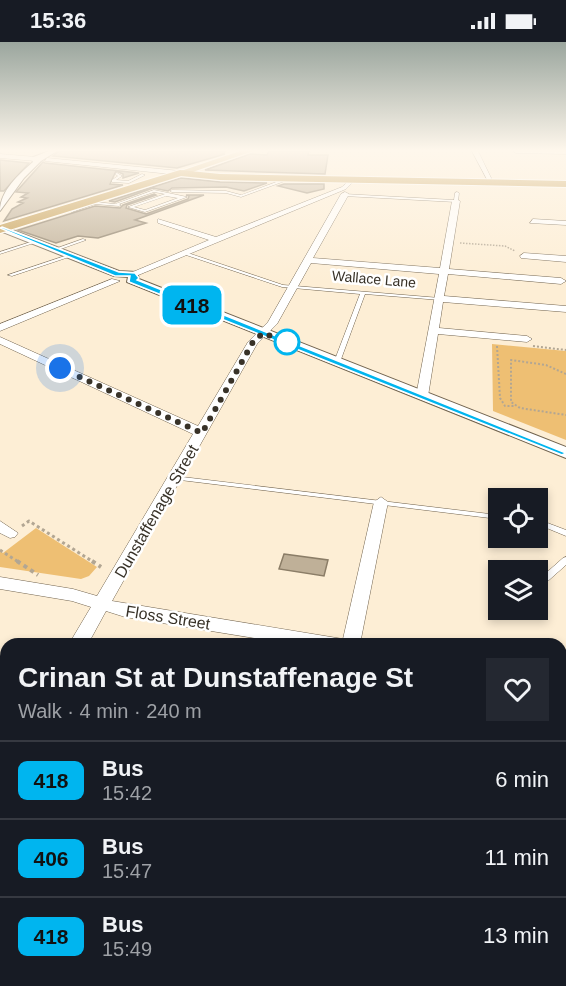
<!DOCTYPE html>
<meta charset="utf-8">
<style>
:root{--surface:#171b24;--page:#242831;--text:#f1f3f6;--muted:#9ea1a6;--line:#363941}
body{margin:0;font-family:Arial,sans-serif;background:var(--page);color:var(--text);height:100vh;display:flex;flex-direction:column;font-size:22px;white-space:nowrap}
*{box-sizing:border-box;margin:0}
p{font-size:20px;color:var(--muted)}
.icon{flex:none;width:33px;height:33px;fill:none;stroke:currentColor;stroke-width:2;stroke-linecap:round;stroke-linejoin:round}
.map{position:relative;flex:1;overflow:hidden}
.side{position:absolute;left:0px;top:596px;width:567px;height:350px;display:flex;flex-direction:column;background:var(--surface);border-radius:18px 18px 0 0;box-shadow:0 3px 9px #0003}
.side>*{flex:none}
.badge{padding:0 12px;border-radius:9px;font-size:21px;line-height:39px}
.tools{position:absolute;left:488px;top:446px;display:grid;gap:12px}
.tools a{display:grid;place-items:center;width:60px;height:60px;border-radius:0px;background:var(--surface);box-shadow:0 3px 9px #0003;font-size:30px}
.you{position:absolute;width:30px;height:30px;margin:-15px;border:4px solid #fff;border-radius:50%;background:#1a73e8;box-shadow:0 0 0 9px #1a73e833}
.map>.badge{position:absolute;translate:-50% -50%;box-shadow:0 0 0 3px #fff}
.round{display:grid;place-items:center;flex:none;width:63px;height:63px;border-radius:0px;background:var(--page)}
.overview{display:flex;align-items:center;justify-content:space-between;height:102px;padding:0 18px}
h1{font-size:28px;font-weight:800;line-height:45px}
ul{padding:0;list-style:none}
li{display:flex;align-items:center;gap:18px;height:78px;padding:0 18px;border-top:2px solid var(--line)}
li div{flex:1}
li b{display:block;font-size:22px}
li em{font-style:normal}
li .badge{min-width:66px;font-weight:700;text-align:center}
.status{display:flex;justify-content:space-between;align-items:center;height:42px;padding:0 30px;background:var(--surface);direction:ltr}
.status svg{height:16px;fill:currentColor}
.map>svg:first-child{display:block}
.green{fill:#eebf73}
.building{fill:#bfb098;stroke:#8b7d67;stroke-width:1.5}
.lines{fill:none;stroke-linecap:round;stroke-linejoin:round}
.service-casing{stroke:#72644f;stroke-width:1}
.minor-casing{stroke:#72644f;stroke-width:1}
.tertiary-casing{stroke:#72644f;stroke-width:2}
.primary-casing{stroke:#fff;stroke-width:2}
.trunk-casing{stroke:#fff;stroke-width:2}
.path-far3{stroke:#b2a693;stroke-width:1.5;stroke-dasharray:1.5 1.5;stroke-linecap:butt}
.path-far2{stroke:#b2a693;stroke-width:2;stroke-dasharray:2 2;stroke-linecap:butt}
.path-far1{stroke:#b2a693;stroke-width:3;stroke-dasharray:3 3;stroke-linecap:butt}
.path{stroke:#b2a693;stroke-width:4;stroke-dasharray:4 4;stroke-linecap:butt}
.service{fill:#fff;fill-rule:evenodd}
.minor{fill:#fff;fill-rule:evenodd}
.tertiary{fill:#fff;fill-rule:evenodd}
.primary{fill:#d3b57c;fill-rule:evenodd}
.trunk{fill:#c49c50;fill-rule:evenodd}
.rail{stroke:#998e7d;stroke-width:7;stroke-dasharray:16 16;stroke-linecap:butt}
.line{fill:#00b5ef;stroke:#fff;stroke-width:1.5}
.walk{stroke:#383228;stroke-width:6;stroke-dasharray:0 10.8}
.stop-dot{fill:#fff;stroke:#00b5ef;stroke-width:3}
.labels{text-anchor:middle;stroke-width:5;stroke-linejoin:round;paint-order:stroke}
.far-street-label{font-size:14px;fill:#383228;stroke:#fff}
.street-label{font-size:16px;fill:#383228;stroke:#fff}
</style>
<div class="status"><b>15:36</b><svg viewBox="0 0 49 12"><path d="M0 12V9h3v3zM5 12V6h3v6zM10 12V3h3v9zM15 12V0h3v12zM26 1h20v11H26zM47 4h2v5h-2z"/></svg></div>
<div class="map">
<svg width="566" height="944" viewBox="0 0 566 944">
<rect width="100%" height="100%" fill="#fdeed5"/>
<path class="green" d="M492,302L566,309V398L493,369Z
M36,486L97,525L89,534L81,537L0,525V509L3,511Z"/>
<path class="building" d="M59,109H226L222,112H225L177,126L53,114Z
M269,109H309L308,113H328L325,132L205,128L250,112L267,113Z
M0,118L29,121L4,149H0Z
M43,120L45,121L139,131L123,136V132L116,129L110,142L123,143L4,179L12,167L23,161L18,160L27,156L21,155L28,151L16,150Z
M181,136L220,140L267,141L244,149L226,145L172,146L168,149L153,146L115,160L109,159Z
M284,142H324V147L307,151L278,144Z
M154,152L156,153L127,163L126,166L146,172L188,157L189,154L186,153H204L135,178L146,181L98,196L78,194L56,201L18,188L95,164L120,166L123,163Z
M284,512L328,518L324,534L279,527Z"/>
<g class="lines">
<g class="service-casing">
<path id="service" d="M117,131L122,134L116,138L128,139L142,132L145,133L129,141L112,140V138L118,134L115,132Z
M290,135L293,136L241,155L226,151L172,150L170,149L172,148L226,149L241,153Z
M154,148L187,155L145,170L128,165L165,152L154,150L119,162L121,163L119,164L95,162L72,170L69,169L95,160L115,162ZM166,154L178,156L145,168L134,165Z
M457,150L459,151L458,159L456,160L344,154L342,153L344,152L454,158L455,151Z
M83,197L86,198L55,209L52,208Z
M34,199L37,200L0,212V210Z
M185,210L283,243L440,256L442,257L440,258L365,252L340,320L337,322L334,320L360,252L282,245L183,212V210Z
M68,213L72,214L12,234L8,233Z
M174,434L498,473V477L172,437L170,436Z
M537,477L566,488V494L537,482Z
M566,515V523L540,546L537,547V539L563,516Z
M504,567H514C511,572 505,578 499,576L498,574Z"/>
</g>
<g class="minor-casing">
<path id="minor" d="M472,109H478L494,142L489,141Z
M513,109H566V112L516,111Z
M0,112L36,115L39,117L36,119L0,116Z
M47,116L180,129L183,131L180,133L45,119Z
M353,135L356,137L346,147L136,234L128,232L209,198L158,181V177L216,195L342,145Z
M345,150L349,152L313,216L440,226L452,159L456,157L460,159L449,227L561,236L566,239L561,242L448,232L444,254L566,264V270L443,260L439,286L527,294L532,297L527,300L438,292L428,354L422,358L416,354L439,232L311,221L277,282L257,302L112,559L343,597L374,460L381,455L388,460L360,602H291L125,575L106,569L88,602H69L91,565L72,559L0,547V535L73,547L97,554L193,392L0,302V295L198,384L248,300L268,280L341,152Z
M533,177L566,179V183L530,181Z
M524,211L566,214V220L521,216L520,214Z
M112,237L120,239L0,289V282Z
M0,479L18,491L15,495L10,496L0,491Z
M561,610H566V624H561Z
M6,711V737L0,740V713Z"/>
</g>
<g class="tertiary-casing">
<path id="tertiary" d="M49,109H57L41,119L24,136L0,169C0,149 19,132 33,120L31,116Z
M0,183L119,229L137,230L139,237L566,405V416L127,240L128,235L114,234L0,189Z"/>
</g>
<g class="primary-casing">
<path id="primary" d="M240,109H253L184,133L175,131Z"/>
</g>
<g class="trunk-casing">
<path id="trunk" d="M180,128L220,132L566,139V145L220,138L181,134L0,191V183Z"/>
</g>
<path class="path-far3" d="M460,201L505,204L515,209"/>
<path class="path-far2" d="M497,304L500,356L505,364H514
M533,304L566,308
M566,332L546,323L511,318V360L520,366L566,373"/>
<path class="path-far1" d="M22,484L29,479L95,521
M0,508L20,521"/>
<path class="path" d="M17,519L38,533
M92,519L101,525"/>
<use href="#service" class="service"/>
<use href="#minor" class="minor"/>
<use href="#tertiary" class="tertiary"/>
<use href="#primary" class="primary"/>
<use href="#trunk" class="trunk"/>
<path class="rail" d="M561,944L566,940"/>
</g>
<linearGradient id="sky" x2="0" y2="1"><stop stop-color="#9ba69e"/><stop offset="0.45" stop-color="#fef7ec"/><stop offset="1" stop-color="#fef7ec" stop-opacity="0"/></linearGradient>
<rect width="566" height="241" fill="url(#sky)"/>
<path class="line" d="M2,185L119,230L135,231L139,236L137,238L566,411L562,413L129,240L130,234H115L0,186Z"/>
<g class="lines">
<path class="walk" d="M60,326L202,391L253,300L263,291L287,300"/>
</g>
<circle class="stop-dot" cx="287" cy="300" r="12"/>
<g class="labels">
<g class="far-street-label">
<text transform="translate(374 237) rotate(5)" y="5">Wallace Lane</text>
</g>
<g class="street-label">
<text transform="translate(156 469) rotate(-60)" y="6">Dunstaffenage Street</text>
<text transform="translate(168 575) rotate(9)" y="6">Floss Street</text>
</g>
</g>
</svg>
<div class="tools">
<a><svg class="icon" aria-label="locate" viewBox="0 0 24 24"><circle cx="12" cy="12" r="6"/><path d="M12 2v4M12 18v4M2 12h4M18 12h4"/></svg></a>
<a><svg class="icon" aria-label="layers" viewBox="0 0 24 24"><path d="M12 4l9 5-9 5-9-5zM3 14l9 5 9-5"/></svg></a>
</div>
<div class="you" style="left:60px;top:326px"></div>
<b class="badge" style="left:192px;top:263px;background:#00b5ef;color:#111">418</b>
<section class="side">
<div class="overview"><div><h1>Crinan St at Dunstaffenage St</h1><p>Walk · 4 min · 240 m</p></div><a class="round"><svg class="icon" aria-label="heart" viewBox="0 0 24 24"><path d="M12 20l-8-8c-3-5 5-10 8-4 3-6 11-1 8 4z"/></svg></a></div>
<ul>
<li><span class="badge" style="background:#00b5ef;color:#111">418</span><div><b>Bus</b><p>15:42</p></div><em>6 min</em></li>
<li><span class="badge" style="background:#00b5ef;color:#111">406</span><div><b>Bus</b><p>15:47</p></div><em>11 min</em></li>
<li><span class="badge" style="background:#00b5ef;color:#111">418</span><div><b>Bus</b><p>15:49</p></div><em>13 min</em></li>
</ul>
</section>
</div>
